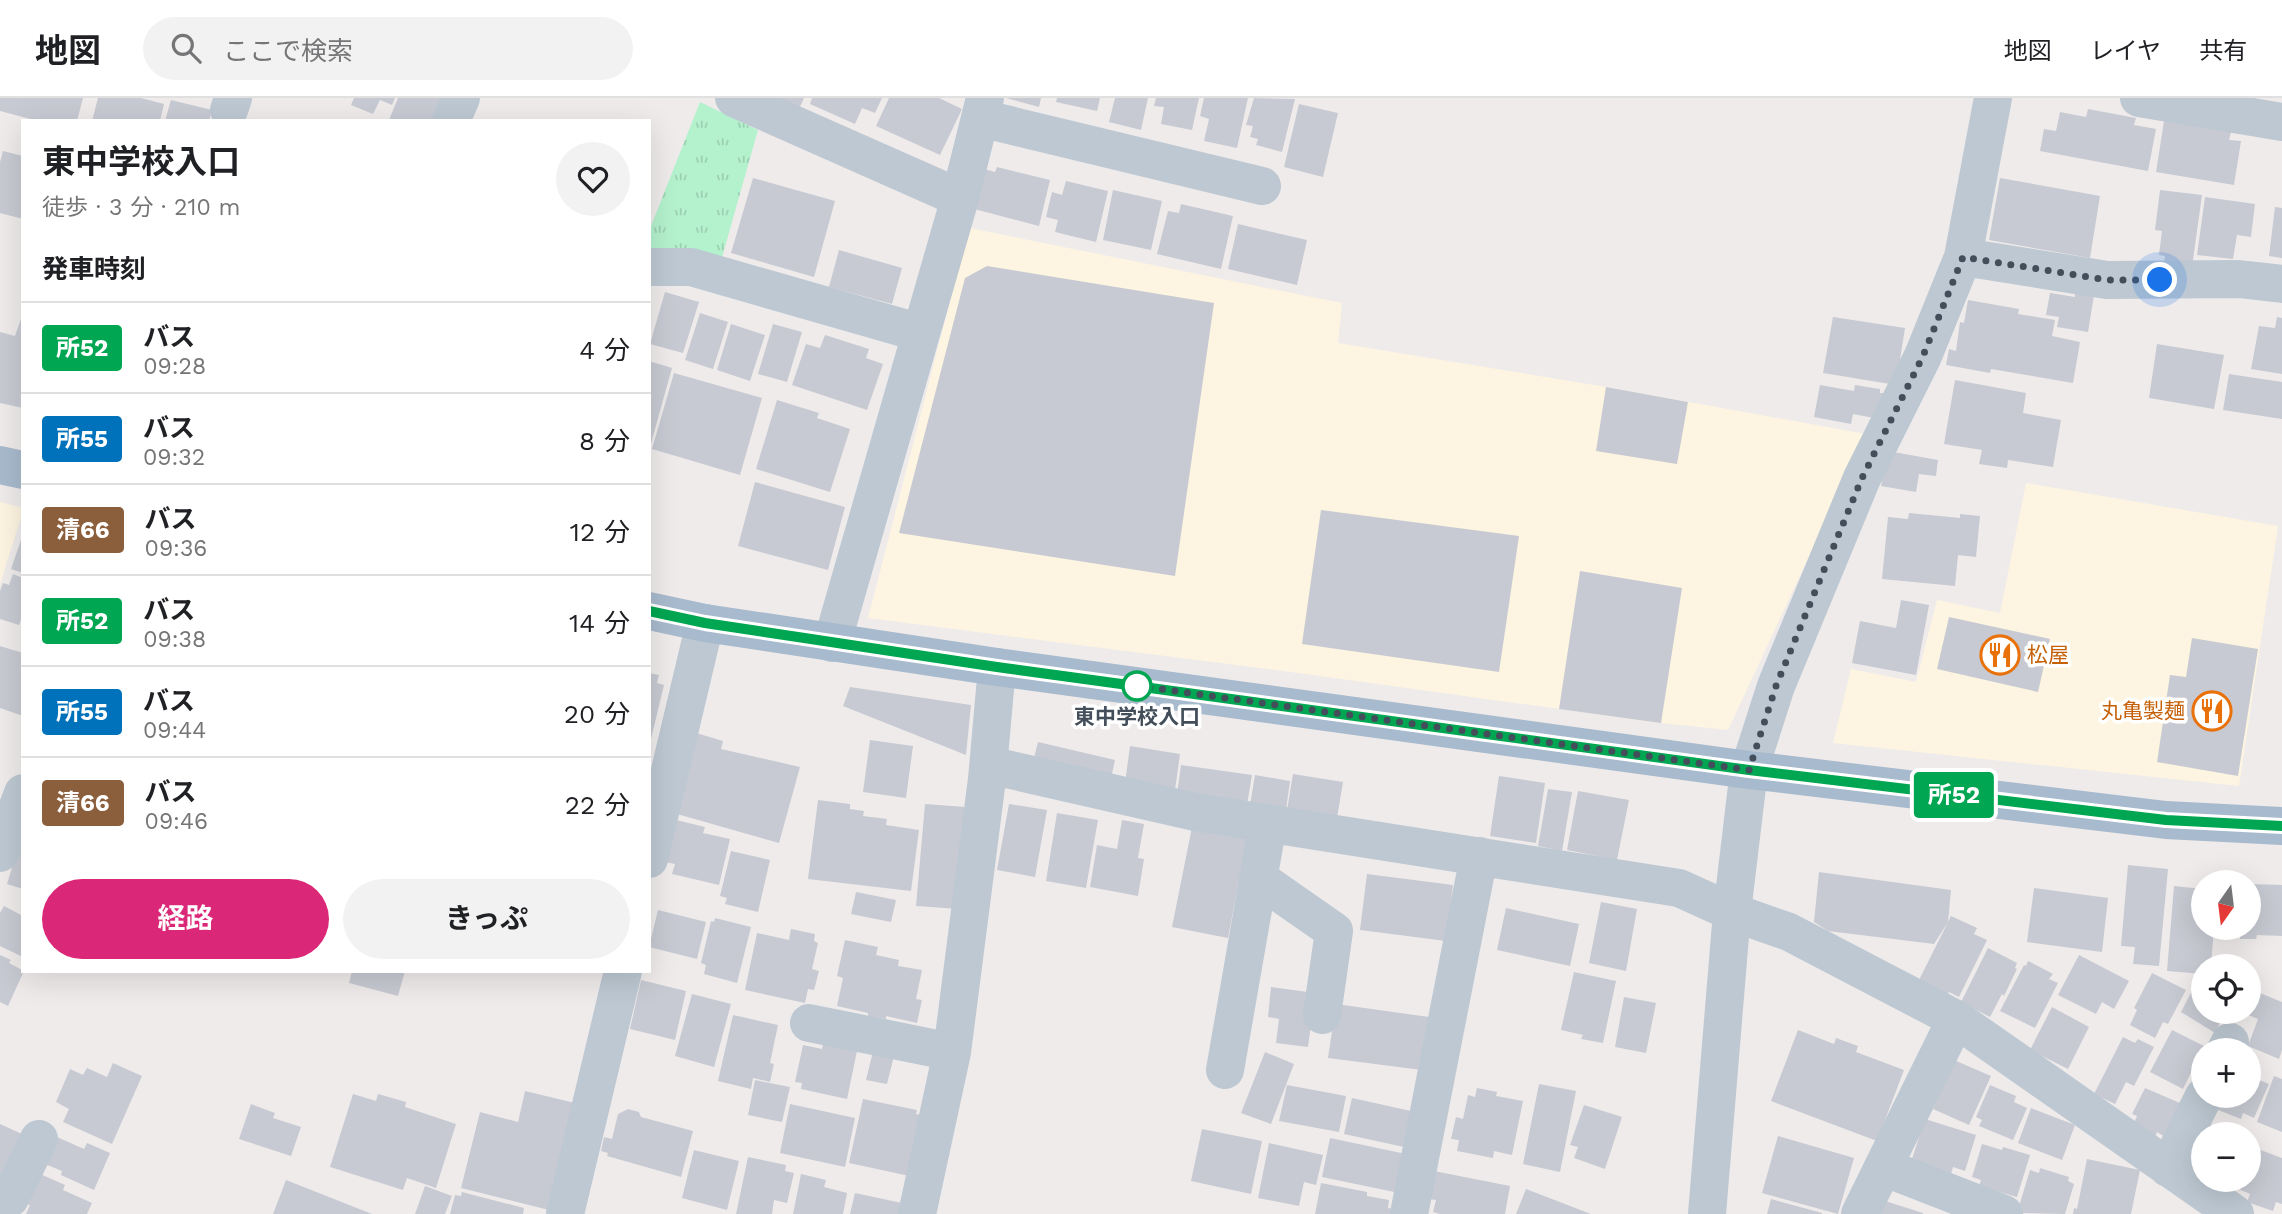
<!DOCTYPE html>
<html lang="ja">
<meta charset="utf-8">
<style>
:root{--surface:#fff;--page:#f2f2f2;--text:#202124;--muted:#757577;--line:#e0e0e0;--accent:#db2777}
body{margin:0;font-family:"Work Sans","Noto Sans JP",sans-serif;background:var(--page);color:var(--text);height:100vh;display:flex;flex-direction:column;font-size:26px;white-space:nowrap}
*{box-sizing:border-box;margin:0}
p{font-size:23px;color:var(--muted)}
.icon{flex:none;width:38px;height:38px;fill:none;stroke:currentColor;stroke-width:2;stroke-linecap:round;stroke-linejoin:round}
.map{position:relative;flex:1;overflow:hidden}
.details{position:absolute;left:21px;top:21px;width:630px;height:854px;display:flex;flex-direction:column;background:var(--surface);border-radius:0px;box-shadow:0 7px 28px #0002}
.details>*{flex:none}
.badge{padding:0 14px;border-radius:5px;font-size:24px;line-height:46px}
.needle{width:46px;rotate:194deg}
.fabs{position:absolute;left:2191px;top:772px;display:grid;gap:14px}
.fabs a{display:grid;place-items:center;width:70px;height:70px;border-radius:50%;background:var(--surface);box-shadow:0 7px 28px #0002;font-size:35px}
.you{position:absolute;width:35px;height:35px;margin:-18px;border:5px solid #fff;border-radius:50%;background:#1a73e8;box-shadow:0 0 0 10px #1a73e833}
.map>.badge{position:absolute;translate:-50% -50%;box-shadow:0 0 0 4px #fff}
h2{padding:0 21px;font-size:26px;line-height:63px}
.round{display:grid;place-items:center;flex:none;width:74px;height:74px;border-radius:37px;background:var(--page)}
.overview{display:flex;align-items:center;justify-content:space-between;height:119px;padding:0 21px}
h1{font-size:33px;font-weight:700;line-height:52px}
.cta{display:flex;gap:14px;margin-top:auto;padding:14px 21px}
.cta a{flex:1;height:80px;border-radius:42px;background:var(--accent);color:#fff;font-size:28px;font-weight:700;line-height:80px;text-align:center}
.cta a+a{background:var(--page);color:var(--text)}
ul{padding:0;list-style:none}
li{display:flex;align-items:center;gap:21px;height:91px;padding:0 21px;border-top:2px solid var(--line)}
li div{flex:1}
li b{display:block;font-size:26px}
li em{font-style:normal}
li .badge{min-width:77px;font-weight:700;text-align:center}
header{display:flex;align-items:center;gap:42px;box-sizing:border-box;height:98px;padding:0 35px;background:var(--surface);border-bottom:2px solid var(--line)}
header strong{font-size:33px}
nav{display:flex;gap:38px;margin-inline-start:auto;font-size:24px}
.search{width:490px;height:63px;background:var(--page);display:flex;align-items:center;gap:18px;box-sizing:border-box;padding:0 24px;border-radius:38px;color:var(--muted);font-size:26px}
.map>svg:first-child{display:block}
.commercial{fill:#fdf5e1}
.grass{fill:url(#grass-tufts)}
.building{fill:#c7cad2}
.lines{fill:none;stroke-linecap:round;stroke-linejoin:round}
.minor{stroke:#bdc8d2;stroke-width:38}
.major{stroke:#a8bacd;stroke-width:38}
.line-casing{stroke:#fff;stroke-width:16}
.line{stroke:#00a651;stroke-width:10}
.walk{stroke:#434e5a;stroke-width:7;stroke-dasharray:0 12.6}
.stop-dot{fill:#fff;stroke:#00a651;stroke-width:3.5}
.labels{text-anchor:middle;stroke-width:7;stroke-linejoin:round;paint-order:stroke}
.food-label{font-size:21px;fill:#c56008;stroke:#fff;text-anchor:start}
.stop-label{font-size:21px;font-weight:bold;fill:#434e5a;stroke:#fff}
</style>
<header>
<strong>地図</strong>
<div class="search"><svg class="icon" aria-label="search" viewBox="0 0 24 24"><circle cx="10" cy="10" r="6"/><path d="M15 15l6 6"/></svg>ここで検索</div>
<nav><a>地図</a><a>レイヤ</a><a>共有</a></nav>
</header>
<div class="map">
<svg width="2282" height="1116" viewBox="0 0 2282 1116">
<defs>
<pattern id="grass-tufts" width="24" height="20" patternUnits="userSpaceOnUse" patternTransform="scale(1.75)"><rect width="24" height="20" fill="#b4f1cd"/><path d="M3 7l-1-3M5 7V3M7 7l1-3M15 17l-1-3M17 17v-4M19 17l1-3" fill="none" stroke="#9cd0b2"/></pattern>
</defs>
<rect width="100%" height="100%" fill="#efebeb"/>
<path class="commercial" d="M969,130L1342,205L1338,245L1606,289L1866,336L1728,632L1661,625L1291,574L868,520Z
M2026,385L2278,428L2239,688L1833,645L1851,571L1916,584L1937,502L2000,515Z
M0,404L23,410V413L0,486Z"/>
<path class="grass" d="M700,4L758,32L721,163L649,153V133Z"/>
<path class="building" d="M0,0H83L77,23H38L0,13Z
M98,0H141L164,6L160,23H92Z
M354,0H395L392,7L380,2L373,16L351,7Z
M398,0H444L435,23H392L389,22Z
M774,0H804L799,11Z
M812,0H882L875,15L862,10L855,26L810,6Z
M889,0H939L962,11L940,57L876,28Z
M1006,0H1041L1039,9Z
M1057,0H1100L1097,13L1056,4Z
M1115,0H1148L1141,32L1109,24Z
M1156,0H1199L1192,32L1161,26L1164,9L1154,8Z
M1204,0H1248L1237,50L1204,43L1209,21L1200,18Z
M1254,0L1295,1L1282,54L1256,47L1258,41L1250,39L1253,28L1246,27Z
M171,2L212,12L209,23H165Z
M1299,6L1338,15L1323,79L1284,69Z
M2088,11L2136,20L2134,27L2156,31L2148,73L2040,53L2044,31L2056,33L2060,14L2086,19Z
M2164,23L2231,34L2229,42L2241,43L2234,87L2156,74Z
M3,53L23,58V121L0,115V64Z
M997,69L1050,82L1039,128L974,111L984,71L995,74Z
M753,80L835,103L814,179L731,155Z
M2000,80L2100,98L2090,160L1989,142Z
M1066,83L1108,93L1096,144L1055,134L1058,122L1046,119L1052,94L1062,97Z
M1113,92L1162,103L1151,152L1103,142Z
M2160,92L2202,97L2192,169L2164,165L2165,158L2159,157L2162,133L2155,132Z
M2205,99L2255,106L2251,139L2237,137L2233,161L2197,157Z
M1181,106L1233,118L1221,171L1157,156L1168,113L1179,115Z
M2275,109L2282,110V160L2269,158Z
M1238,126L1307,142L1297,187L1228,171Z
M839,152L902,170L892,206L829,189Z
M987,168L1214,205L1175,478L899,435L965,180Z
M665,194L699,204L683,255L650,246Z
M2075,194L2094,197L2088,234L2057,229L2059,219L2046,217L2050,195L2075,199Z
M1968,202L2019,211L2018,216L2055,222L2052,238L2080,244L2073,285L1991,271L1990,275L1946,267L1949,251L1956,253L1960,224L1964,225Z
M23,215V310L0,305V234L15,238Z
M700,215L728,224L713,271L685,262Z
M1833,219L1905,230L1896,287L1823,275Z
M2277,219L2282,220V276L2251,271L2259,228L2275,230Z
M731,226L765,237L750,283L717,272Z
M773,226L802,234L787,284L758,276Z
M825,237L869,251L866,260L883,266L867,312L792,287L806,246L820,250Z
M2157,246L2224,257L2214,311L2149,300Z
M649,263L672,270L650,349H649Z
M674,275L762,300L740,377L652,351Z
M2229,276L2282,284V321L2223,312Z
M1955,282L2026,295L2023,315L2061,322L2053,369L2008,362L2007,370L1979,366L1982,352L1944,346Z
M1820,287L1854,293L1855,287L1880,291V295H1885L1874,320L1853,316L1851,326L1814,319Z
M1606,289L1688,304L1677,366L1596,353Z
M777,302L819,315L817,320L850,331L830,394L756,371Z
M1888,353L1938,362L1936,378L1919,376L1916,394L1881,388Z
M755,384L845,409L828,472L738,448Z
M1321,412L1519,438L1499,574L1302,546Z
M1909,415L1960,420V416L1980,418L1976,459L1958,457L1955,488L1882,481L1888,419L1908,421Z
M22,439H23V475L11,471Z
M1580,473L1682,490L1661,625L1559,611Z
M13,476L23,480V523L21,522L19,527L0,521V493L3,485L9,487Z
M1901,502L1929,507L1916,577L1852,565L1860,523L1896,530Z
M1949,519L2050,541L2038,594L1937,571Z
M2192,540L2258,551L2238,678L2157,664L2170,577L2186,579Z
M0,548L23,555V618L0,610Z
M649,575L659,577L657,585L664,587L650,645Z
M850,589L971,607L966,657L843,608Z
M696,635L723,643L721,651L800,669L779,745L670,714Z
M870,642L913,648L906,700L863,694Z
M1038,644L1115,662L1111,680L1034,660Z
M1130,648L1180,656L1175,692L1125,685Z
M1181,667L1252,677L1247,707L1177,696Z
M1293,676L1343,684L1337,720L1287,712Z
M1255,677L1290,683L1286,712L1250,707Z
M1499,678L1545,685L1536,745L1490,738Z
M1548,691L1572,694L1562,753L1538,748Z
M1578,693L1629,702L1617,762L1567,752Z
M818,702L850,706V711L864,713L863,718L887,721L886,727L919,732L911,793L808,781Z
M925,706L966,709L959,811L916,808Z
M1009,706L1047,712L1035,779L997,772Z
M1057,715L1098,722L1086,790L1046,783Z
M676,722L705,729L703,735L730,741L719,787L672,776L675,766L665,764Z
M1122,722L1144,726L1138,760L1144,761L1138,798L1090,789L1097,747L1117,751Z
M1192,729L1247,740L1228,840L1172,829Z
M22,737L23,738V791L7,786Z
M731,753L770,762L758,814L725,806L727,800L720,798Z
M2128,767L2168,771L2159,868L2133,866L2135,849L2121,848Z
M1819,774L1951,792L1948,824L1934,846L1828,833L1814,824Z
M1367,776L1453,787L1446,843L1360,832Z
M2249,786L2282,787V838L2257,837L2256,841H2240V830H2249Z
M2174,788L2203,791V830H2214L2211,868H2203V876L2167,873Z
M2034,790L2108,800L2102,854L2027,844Z
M856,794L896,802L891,824L851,816Z
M1601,804L1637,811L1626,873L1589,865Z
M4,808L23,818V859L0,848V815Z
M1506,810L1579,826L1570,868L1497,852Z
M658,812L706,824L697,861L649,849Z
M1951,818L1977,830L1974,836L1987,842L1959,899L1949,894L1947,898L1918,884Z
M715,820L751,829L737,885L704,876L706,867L701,865L711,823L714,824Z
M791,831L815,836L814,843L818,845L812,871L819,873L814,892L808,891L805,905L745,892L757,835L789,842Z
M845,842L878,849L876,857L899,862L898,868L922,872L916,901L922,902L917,925L886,918V921L868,918V915L837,908L843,880L837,878Z
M1988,850L2017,865L2015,870L2017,871L2004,898L2002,896L1990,919L1961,904Z
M0,857L11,862L9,865L24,873L8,908L0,904Z
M2079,857L2129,883L2114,911L2102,904L2096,916L2058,897Z
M2028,863L2053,876L2049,881L2058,885L2035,930L2000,913L2024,867L2026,868Z
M352,873H405L398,898L349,885Z
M1574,874L1616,883L1603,945L1581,941L1583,937L1561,932Z
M2152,875L2186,892L2168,926L2163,924L2155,940L2130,927L2137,912L2134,910Z
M641,882L686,893L675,942L630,931Z
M2195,887L2203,892V914H2239L2233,924L2223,919L2215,935L2181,914Z
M1271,889L1315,895L1308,949L1276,945L1279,921L1268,919Z
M2255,893L2282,904V952L2279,961L2248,948L2258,921L2246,916Z
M692,896L731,906L714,969L675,958Z
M1624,899L1656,905L1646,955L1615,949Z
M1336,906L1429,919L1422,972L1328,960Z
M2052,909L2089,929L2068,971L2030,952Z
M733,917L778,927L770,965L774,966L770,984L753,980L751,991L718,983Z
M1798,932L1834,946L1836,940L1858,948L1856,954L1904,972L1877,1043L1771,1003Z
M2172,932L2204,948L2183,991L2150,974Z
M2123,939L2135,945L2138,941L2154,949L2134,988L2126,984L2115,1006L2094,996Z
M823,945L857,953L847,1001L801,991L802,985L795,984L803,947L822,951Z
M874,949L895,954L887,986L866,982Z
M1265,954L1294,966L1271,1026L1241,1015Z
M1954,962L1991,978L1969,1027L1933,1011Z
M113,965L142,978L112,1046L63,1024L69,1011L56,1004L70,971L83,977L87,970L107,979Z
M2249,978L2269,986L2254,1020L2243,1015L2241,1021L2213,1010L2218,998H2249Z
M2274,978L2282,981V1034L2257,1024Z
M755,982L790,989L782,1024L748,1017Z
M1539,986L1576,993L1560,1074L1523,1066Z
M1287,987L1346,998L1339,1034L1279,1023Z
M1990,987L2016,998L2014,1004L2027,1010L2013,1042L1979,1028L1982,1022L1976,1019Z
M1477,990L1497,994L1496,998L1523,1003L1512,1057L1494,1053L1493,1060L1457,1053L1459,1042L1451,1041L1456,1019L1463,1021L1468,997L1475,999Z
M2145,990L2180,1005L2165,1039L2157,1034L2155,1040L2134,1025L2137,1018L2132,1016Z
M525,993L575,1005L549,1112L461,1090L480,1014L518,1024Z
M353,996L376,1003L378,996L406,1004L405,1009L456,1026L436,1090L407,1080L403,1092L330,1069Z
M1352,1000L1411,1013L1404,1049L1344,1036Z
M863,1001L917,1012L916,1016L927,1019L914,1079L849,1065Z
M251,1006L275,1015L273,1020L301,1029L291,1058L239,1041Z
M790,1006L855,1020L845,1069L780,1055Z
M1584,1007L1622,1019L1605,1071L1574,1060L1578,1049L1570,1047Z
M2031,1010L2075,1027L2062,1062L2018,1045Z
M628,1011L639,1014L641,1019L693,1033L681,1079L607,1058L608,1055L601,1053L604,1039L612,1041L618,1016Z
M1925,1021L1976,1037L1965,1073L1953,1069L1950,1080L1910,1067Z
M2205,1024L2232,1036H2203V1056L2192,1051Z
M0,1026L22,1036L0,1083Z
M1202,1031L1262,1043L1251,1096L1191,1083Z
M1778,1038L1854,1060L1838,1116L1762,1095Z
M57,1039L84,1051L87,1045L110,1055L94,1092L61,1077L62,1073L45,1066Z
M1330,1040L1406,1056L1399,1095L1322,1079Z
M1269,1045L1323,1057L1316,1087L1304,1084L1299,1108L1258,1100Z
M1982,1046L2002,1052L2003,1049L2030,1057L2017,1099L1979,1088L1981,1082L1972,1079Z
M2250,1048L2282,1060V1106L2276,1104L2273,1113L2247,1104L2250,1096L2234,1089L2237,1082H2249Z
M694,1052L739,1063L727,1112L682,1100Z
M748,1059L786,1067L785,1073L794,1075L787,1105L774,1102L772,1116H736Z
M2087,1061L2140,1072L2131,1116H2073L2074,1110L2077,1111Z
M2040,1070L2069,1079L2068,1083L2074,1086L2065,1116L2017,1115L2030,1072L2039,1075Z
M1434,1073L1510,1088L1505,1116H1440L1433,1114L1436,1102L1428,1101Z
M38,1075L65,1087L63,1092L92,1105L87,1116H26L30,1107L24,1105Z
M801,1076L826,1082L824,1089L847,1095L843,1116H793Z
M286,1082L372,1116H273Z
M1321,1085L1367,1094V1098L1389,1102L1388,1110L1394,1111L1393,1116H1315Z
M425,1088L452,1098L445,1116H415Z
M1526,1091L1591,1116H1516Z
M462,1094L524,1110L523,1116H450L455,1097L461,1098Z
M855,1095L902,1105L900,1116H850Z
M1771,1101L1822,1115V1116H1767Z
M1882,1102L1923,1115V1116H1878Z"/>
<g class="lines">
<path class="minor" d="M734,0L960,100
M2139,0L2282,24
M229,12L233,0
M980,20L1262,88
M451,23L461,0
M1963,159L2107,182L2239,181L2282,186
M649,169H691L921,235
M832,545L960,100L985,0
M989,667L1195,714L1679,790L1732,814L1789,834L1956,921L2235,1116
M0,755L23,695
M649,761L705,525
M1258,780L1334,833L1322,917
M809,925L952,954
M2226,952L2230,944
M1225,972L1268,725
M1883,1069L2004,1116
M2168,1070L2204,998
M0,1096L10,1100L39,1041
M565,1116L623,873
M917,1116L952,954L987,681L997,569
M1409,1116L1479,758
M1707,1116L1732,814L1749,672L1776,588L1862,380L1923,258L1963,159L1993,0
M1860,1116L1956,921"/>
<path class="major" d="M0,367L23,372
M649,513L705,525L997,569L1749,672L2166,722L2282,728"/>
</g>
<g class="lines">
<g class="line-casing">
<path id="line" d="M649,513L705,525L997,569L1749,672L2166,722L2282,728"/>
</g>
<use href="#line" class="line"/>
<path class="walk" d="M1137,588L1131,587L1749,672L1776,588L1862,380L1923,258L1963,159L2107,182H2160"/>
</g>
<defs>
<g id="restaurant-ring" transform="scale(2.0125)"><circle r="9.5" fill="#fff" stroke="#e8710a" stroke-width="1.5"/><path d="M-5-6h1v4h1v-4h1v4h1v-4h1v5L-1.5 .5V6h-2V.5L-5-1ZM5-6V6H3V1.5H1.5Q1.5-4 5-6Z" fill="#e8710a"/></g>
</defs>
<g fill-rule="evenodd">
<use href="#restaurant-ring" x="2000" y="557"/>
<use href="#restaurant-ring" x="2212" y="613"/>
</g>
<circle class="stop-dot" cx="1137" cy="588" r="14"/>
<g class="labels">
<g class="food-label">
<text x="2027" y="564">松屋</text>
<text x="2185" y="620" text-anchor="end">丸亀製麺</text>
</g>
<g class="stop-label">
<text x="1137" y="626">東中学校入口</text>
</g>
</g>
</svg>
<div class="fabs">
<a><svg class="needle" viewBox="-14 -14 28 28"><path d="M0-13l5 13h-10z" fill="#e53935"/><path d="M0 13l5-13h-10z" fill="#757577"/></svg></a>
<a><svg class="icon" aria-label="locate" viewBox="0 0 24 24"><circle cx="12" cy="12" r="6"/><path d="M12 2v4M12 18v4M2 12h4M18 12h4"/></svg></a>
<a>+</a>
<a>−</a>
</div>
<div class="you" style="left:2160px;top:182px"></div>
<b class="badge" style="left:1954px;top:697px;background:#00a651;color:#fff">所52</b>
<section class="details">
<div class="overview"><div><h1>東中学校入口</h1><p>徒歩 · 3 分 · 210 m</p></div><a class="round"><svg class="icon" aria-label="heart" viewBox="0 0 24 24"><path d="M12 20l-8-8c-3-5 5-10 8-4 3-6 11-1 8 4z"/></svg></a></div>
<h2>発車時刻</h2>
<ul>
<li><span class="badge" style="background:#00a651;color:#fff">所52</span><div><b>バス</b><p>09:28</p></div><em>4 分</em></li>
<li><span class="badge" style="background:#0072bc;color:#fff">所55</span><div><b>バス</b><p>09:32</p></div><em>8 分</em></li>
<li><span class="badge" style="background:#8b5e3c;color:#fff">清66</span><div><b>バス</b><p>09:36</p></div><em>12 分</em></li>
<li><span class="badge" style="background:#00a651;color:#fff">所52</span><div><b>バス</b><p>09:38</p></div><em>14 分</em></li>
<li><span class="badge" style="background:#0072bc;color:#fff">所55</span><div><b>バス</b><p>09:44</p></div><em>20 分</em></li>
<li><span class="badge" style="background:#8b5e3c;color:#fff">清66</span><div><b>バス</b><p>09:46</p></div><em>22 分</em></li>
</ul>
<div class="cta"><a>経路</a><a>きっぷ</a></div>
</section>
</div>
